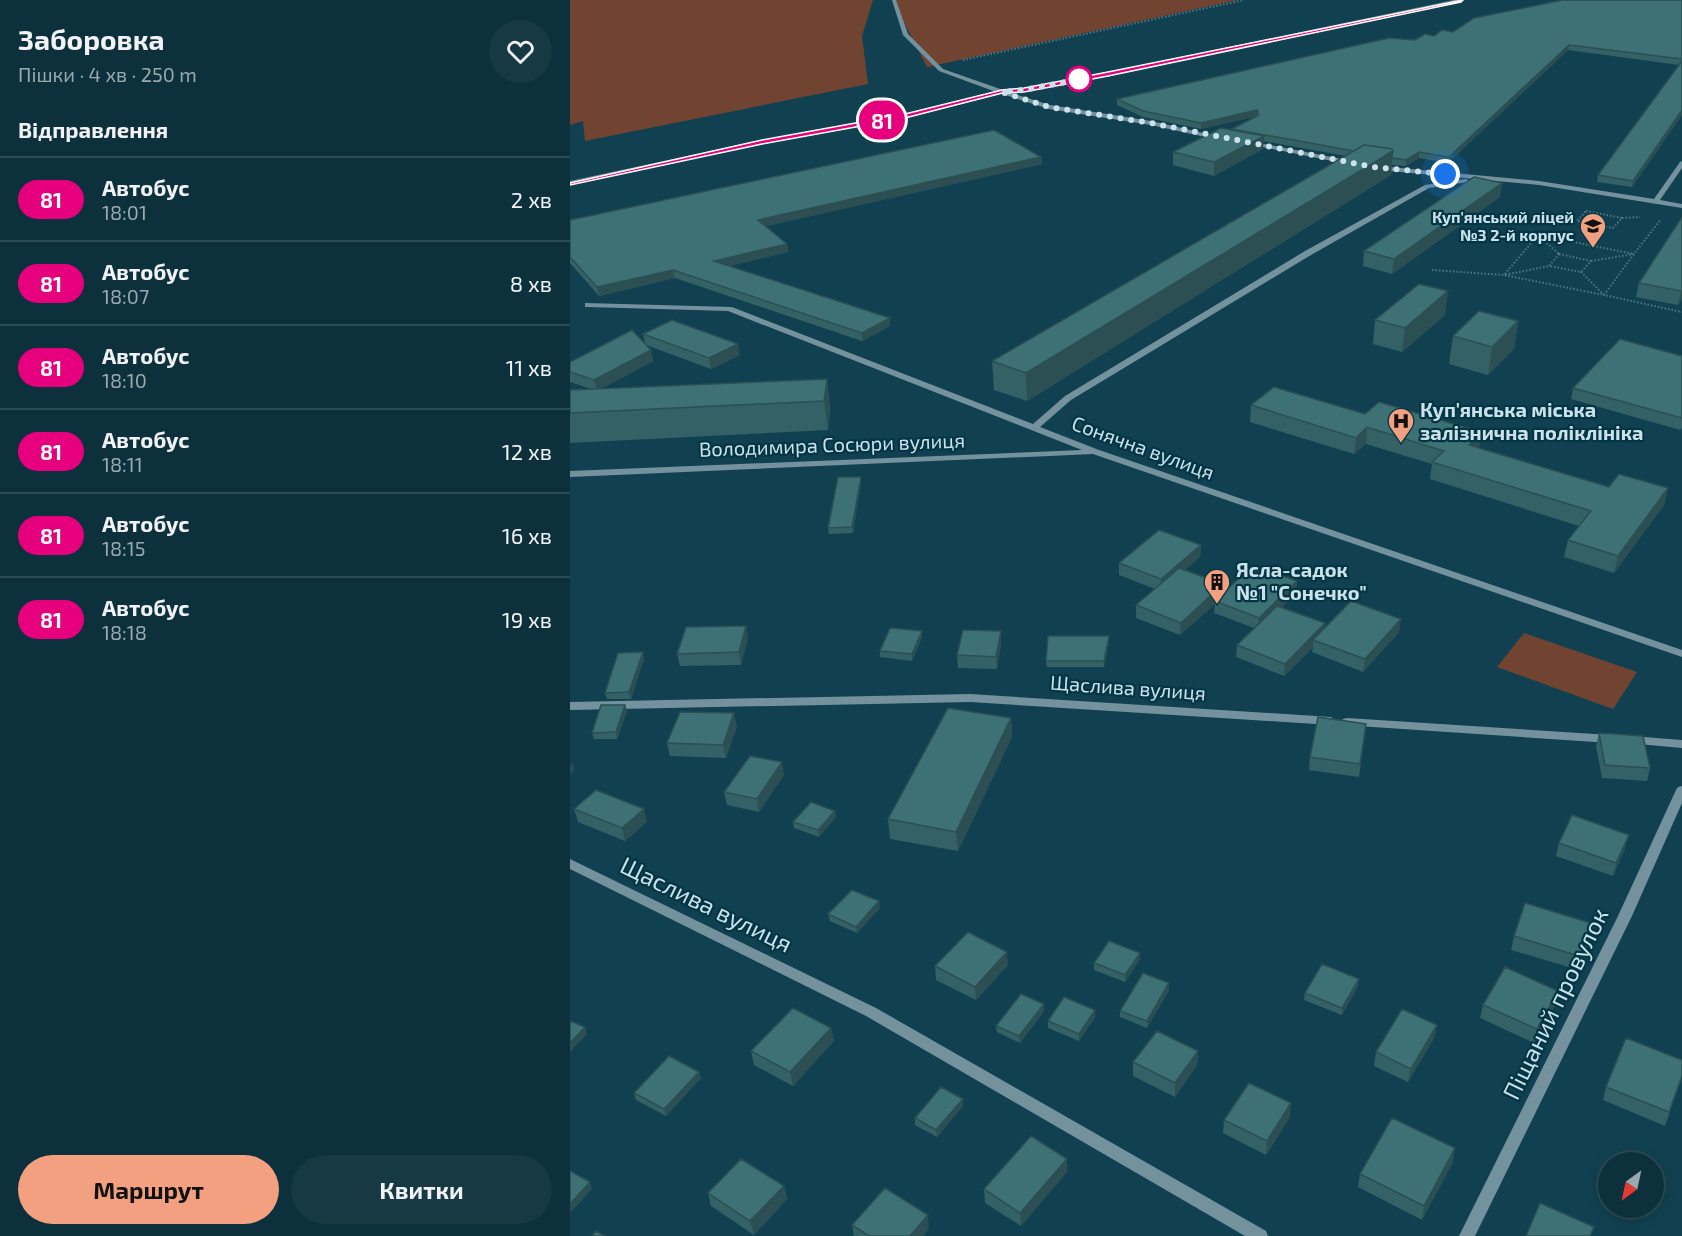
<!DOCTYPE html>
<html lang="uk">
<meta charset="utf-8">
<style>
:root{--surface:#0d313c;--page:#163943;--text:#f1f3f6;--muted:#9aa9af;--line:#2d4c56;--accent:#f2a07f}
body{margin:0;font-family:"Exo 2",sans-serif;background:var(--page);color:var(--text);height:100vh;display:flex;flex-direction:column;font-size:22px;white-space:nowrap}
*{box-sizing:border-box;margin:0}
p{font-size:20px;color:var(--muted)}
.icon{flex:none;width:33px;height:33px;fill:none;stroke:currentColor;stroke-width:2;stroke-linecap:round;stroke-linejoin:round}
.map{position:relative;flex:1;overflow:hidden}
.details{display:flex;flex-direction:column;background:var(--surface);width:570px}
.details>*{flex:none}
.badge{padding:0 12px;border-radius:20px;font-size:21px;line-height:39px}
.needle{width:39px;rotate:213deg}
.tools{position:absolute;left:1028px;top:1152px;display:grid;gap:12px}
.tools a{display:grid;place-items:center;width:66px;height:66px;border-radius:50%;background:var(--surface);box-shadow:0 3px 15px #0003,0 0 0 2px var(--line);font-size:30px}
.you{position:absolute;width:30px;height:30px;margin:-15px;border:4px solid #fff;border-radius:50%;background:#1a73e8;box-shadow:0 0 0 9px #1a73e833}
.map>.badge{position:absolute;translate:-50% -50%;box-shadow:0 0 0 3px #fff}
h2{padding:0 18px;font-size:22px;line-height:54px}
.round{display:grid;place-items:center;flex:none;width:63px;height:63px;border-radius:32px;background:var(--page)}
.headline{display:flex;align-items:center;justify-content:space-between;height:102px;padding:0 18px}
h1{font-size:28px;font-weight:700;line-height:45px}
.button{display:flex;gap:12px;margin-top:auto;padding:12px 18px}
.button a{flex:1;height:69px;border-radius:36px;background:var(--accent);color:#111;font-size:24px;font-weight:700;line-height:69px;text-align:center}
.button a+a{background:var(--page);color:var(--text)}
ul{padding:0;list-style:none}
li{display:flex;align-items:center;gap:18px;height:84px;padding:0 18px;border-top:2px solid var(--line)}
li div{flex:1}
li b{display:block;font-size:22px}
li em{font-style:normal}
li .badge{min-width:66px;font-weight:700;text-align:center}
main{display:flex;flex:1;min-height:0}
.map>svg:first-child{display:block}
.green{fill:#714432}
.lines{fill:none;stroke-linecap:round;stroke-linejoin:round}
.path{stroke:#4f7784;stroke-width:2;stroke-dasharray:1.5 2;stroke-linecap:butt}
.minor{fill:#74929e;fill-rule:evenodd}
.wall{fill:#346165}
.shaded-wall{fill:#2b4f52}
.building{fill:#3d7175;stroke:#2b4f52;stroke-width:1.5}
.line{fill:#e6007e;stroke:#fff;stroke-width:1.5}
.walk{stroke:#cbe2eb;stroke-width:6;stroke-dasharray:0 10.8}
.stop-dot{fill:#fff;stroke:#e6007e;stroke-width:3}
.labels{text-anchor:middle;stroke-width:4.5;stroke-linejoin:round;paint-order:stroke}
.far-poi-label{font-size:16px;font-weight:bold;fill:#cbe2eb;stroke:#033645;text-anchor:end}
.poi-label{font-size:20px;font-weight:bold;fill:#cbe2eb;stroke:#033645;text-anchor:start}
.street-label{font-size:20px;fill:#cbe2eb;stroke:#033645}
.near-street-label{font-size:24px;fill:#cbe2eb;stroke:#033645}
</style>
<main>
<section class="details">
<div class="headline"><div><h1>Заборовка</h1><p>Пішки · 4 хв · 250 m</p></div><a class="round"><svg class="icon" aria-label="heart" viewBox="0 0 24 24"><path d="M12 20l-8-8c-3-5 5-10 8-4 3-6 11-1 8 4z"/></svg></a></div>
<h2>Відправлення</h2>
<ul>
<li><span class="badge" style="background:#e6007e;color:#fff">81</span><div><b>Автобус</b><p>18:01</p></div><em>2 хв</em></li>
<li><span class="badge" style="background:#e6007e;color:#fff">81</span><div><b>Автобус</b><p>18:07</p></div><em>8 хв</em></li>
<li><span class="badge" style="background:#e6007e;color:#fff">81</span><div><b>Автобус</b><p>18:10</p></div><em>11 хв</em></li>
<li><span class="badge" style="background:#e6007e;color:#fff">81</span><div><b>Автобус</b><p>18:11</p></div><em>12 хв</em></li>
<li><span class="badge" style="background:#e6007e;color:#fff">81</span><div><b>Автобус</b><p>18:15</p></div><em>16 хв</em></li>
<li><span class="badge" style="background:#e6007e;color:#fff">81</span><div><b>Автобус</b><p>18:18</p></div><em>19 хв</em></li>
</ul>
<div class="button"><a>Маршрут</a><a>Квитки</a></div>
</section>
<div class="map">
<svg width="1112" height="1236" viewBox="0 0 1112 1236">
<rect width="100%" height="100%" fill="#114150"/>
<path class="green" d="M0,0H303L292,36L298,84L15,141L13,121L0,125Z
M326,0H668L357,67L329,13Z
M954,633L1067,672L1043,709L927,667Z"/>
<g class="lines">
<path class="path" d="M393,60L674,0
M1016,211L1052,218L1043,228L1007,221Z
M1052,218L1070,217
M968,235L1064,254L1034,295L934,275Z
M969,236L989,254
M989,254L1021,261L1011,272L979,266Z
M1021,261L1064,254L1091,219
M862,270L934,275L979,266
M1011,272L1034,295L1112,312"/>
<path class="minor" d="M322,0H326L338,34L373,69L433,90L454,88L559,68L884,0H893L559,72L441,93L480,105L581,121L651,137L652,138L649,140L581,125L479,109L432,94L335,118L192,144L0,185V181L192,140L335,114L426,92L369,71L333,35Z
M679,141L782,161L785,163L782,165L677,144V142Z
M1112,161V168L1090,200L1112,204V208L969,185L809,170L806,168L809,166L969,181L1084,199L1110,162Z
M896,179L898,180V182L859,188L741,255L501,400L470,427L529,450L1112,650V657L523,454L0,477V471L512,450L158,311L18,307H15V303L162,307L463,424L495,396L735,251L855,185Z
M400,694L761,717L767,721L761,725L400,702L0,710V702Z
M777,718L1040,735L1046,739L1040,743L773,725L771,722L773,719Z
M1061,736L1112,740V748L1057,743L1055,740Z
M1112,786V803L1062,916L905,1236H889L1048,916L1106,790L1108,787Z
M0,859L306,1008L696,1231L698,1236H675L296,1016L0,869Z"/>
</g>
<path class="wall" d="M1112,0V115L1062,187L1027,182L1028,175L1109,65L998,50L878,163L849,158L836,166L822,165L821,175L457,401L424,390L422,361L776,156L693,141V149L644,176L603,165V152L662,130V129L687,116L631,129L573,117L547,105V99L845,40L883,32Z
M471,157L472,164L196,226L217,244L218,252L159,266L320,318V326L292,341L105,278L29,296L0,263V220Z
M930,197L822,274L793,266L794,251Z
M1112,217V299L1108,305L1066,297L1069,283Z
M875,315L832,352L803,344L805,320Z
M948,321L944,349L918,375L879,364L883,336Z
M73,334L170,355L141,369L76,345L81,350L83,361L31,389L257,379L260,408L258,430L0,443V390L21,389L0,382V362L75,344Z
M1112,356V428L1110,430L1001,399L1003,388Z
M681,405L795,414L911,432L909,448L1039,487L1098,488L1094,505L1044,573L994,557L998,540L1009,526L860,479L862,464L796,444L784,454L680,422Z
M291,477V483L283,533L259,534L258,528Z
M631,545L630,557L615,570L653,584L652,593L727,581L726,593L712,607L755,623L754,628L829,632L793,672L742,652L743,647L714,676L666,657L667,645L684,628L644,613L645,604L610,635L566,618V605L585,589L549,575V563Z
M431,631V644L427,669L388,668L387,655Z
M539,636V643L534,667H477L476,661Z
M352,637L342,661L310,657V651Z
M178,638L171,665L110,666L107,654Z
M74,659L61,699H37L35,693Z
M57,711L47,739H24L22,733Z
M441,718L442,737L388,851L320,839L318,819Z
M796,724L789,777L739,770L740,757Z
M167,726L156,758L100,756L97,743Z
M1029,733L1080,768L1077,781L1032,778L1026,746Z
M214,775L189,812L157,805L154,792Z
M4,809L77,822L55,841L8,822Z
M265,811L266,817L249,837L224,828L223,822Z
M989,843L1055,848L1043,876L986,856Z
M310,908L287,933L260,921L258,914Z
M1024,924L1012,971L941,950L944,936Z
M570,959L555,982L524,970V963Z
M438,965L406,1000L366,980L365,966Z
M789,979L788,986L772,1015L734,1000L735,993Z
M599,990L577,1028L550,1017V1011Z
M474,1004V1011L450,1043L427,1032L426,1026Z
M913,1005H985L964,1043L910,1018Z
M525,1017L509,1041L478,1028V1021Z
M867,1025L864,1038L838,1082L804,1066L806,1052Z
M261,1028L264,1041L223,1086L184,1065L181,1051Z
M628,1051L627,1065L605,1097L563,1076V1062Z
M129,1072L131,1078L96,1116L66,1100L64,1093Z
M1112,1077L1095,1126L1033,1100L1036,1087Z
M393,1106L367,1137L345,1125V1118Z
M720,1117L696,1155L653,1133L654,1120Z
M497,1159V1172L451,1226L415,1203L414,1189Z
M883,1162L852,1220L788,1187L790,1174Z
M214,1186L217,1199L184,1235L141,1206L138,1193Z
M282,1225L359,1229L353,1236H284Z"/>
<path class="shaded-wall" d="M999,45L998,50L878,163L879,157Z
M687,110V116L631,129V123Z
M1112,110V115L1062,187L1063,181Z
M694,136L693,149L644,176V162Z
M823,151L821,175L457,401L456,373Z
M849,152V158L836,166V160Z
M471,157L472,164L189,228L188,220Z
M932,183L930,197L822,274L824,259Z
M217,244L218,252L145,269L144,261Z
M103,270L105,278L29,296L27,287Z
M1112,290V299L1108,305L1111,291Z
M878,291L875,315L832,352L835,328Z
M320,318V326L292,341V333Z
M948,321L944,349L918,375L922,347Z
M168,344L170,355L141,369L139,358Z
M81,350L83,361L27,391L24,380Z
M257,379L260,408L258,430L254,401Z
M797,427L796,444L784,454L786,438Z
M911,432L909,448L899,445Z
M291,477V483L283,533L282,527Z
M1098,488L1094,505L1044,573L1048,556Z
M631,545L630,557L591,591V579Z
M727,581L726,593L688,630L689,618Z
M653,584L652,597L645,601V604L610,635L611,623Z
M831,619L829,632L793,672L795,659Z
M755,623L754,636L743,640V647L714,676L715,664Z
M176,626L178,638L171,665L169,652Z
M352,631V637L342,661V654Z
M431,631V644L427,669L426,657Z
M539,636V643L534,667V661Z
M73,652L74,659L61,699L59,692Z
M55,705L57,711L47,739L46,732Z
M164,713L167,726L156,758L153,745Z
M441,718L442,737L388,851L386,832Z
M212,762L214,775L189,812L187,799Z
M3,763L4,770L0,774V766Z
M74,809L77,822L55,841L52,828Z
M265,811L266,817L249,837L248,830Z
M1059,835L1055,848L1043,876L1046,863Z
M309,901L310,908L287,933L286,927Z
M437,952L438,965L406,1000L405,987Z
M570,953V959L555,982V975Z
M789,979L788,986L772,1015V1008Z
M599,983V990L577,1028V1021Z
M988,991L985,1005L964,1043L967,1029Z
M474,1004V1011L450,1043L449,1036Z
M525,1010V1017L509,1041V1034Z
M867,1025L864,1038L838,1082L841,1069Z
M15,1027L17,1034L0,1052V1043Z
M261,1028L264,1041L223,1086L220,1072Z
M628,1051L627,1065L605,1097V1083Z
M129,1072L131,1078L96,1116L94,1109Z
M393,1099V1106L367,1137L366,1130Z
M721,1103L720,1117L696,1155L697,1141Z
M885,1148L883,1162L852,1220L854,1206Z
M497,1159V1172L451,1226L450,1213Z
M20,1182L22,1189L0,1213V1204Z
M214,1186L217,1199L184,1235L180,1221Z
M358,1215L359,1229L353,1236H340Z"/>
<path class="building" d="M993,0H1112V59L999,45L879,157L849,152L836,160L822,158L823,151L822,149L794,145L784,151L662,129L689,115L687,110L631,123L573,111L547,99L819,38L845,40L855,34L864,36L872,30L883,32L904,18Z
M1112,61V110L1063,181L1028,175Z
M651,128L694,136L644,162L603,152Z
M424,130L471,157L188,220L217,244L144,261L320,318L292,333L103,270L27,287L0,257V220Z
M794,145L822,149L823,151L456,373L422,361Z
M904,177L932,183L824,259L794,251Z
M1112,217V290L1111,291L1069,283Z
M849,284L878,291L835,328L805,320Z
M909,311L948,321L922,347L883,336Z
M102,320L168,344L139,358L73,334Z
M62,330L81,350L24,380L0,372V362Z
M1050,339L1112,356V418L1003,388Z
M257,379L254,401L0,413V390Z
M704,387L795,414L809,402L911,432L899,445L1039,487L1049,474L1098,488L1048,556L998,540L1021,511L862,462L874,451L797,427L786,438L681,405Z
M268,477H291L282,527L258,528Z
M589,530L631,545L591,579L549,563Z
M683,565L727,581L689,618L645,601Z
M609,568L653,584L611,623L566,605Z
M781,601L831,619L795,659L743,640Z
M707,606L755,623L715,664L667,645Z
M176,626L169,652L107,654L116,627Z
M320,628L352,631L342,654L310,651Z
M393,630L431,631L426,657L387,655Z
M478,636H539L534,661H476Z
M73,652L59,692L35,693L48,653Z
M31,705H55L46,732L22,733Z
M378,708L441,718L386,832L318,819Z
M110,712L164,713L153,745L97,743Z
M748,717L796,724L790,764L740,757Z
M1029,733L1073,736L1080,768L1035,765Z
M180,756L212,762L187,799L154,792Z
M26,790L74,809L52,828L4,809Z
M241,802L265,811L248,830L223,822Z
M1002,815L1059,835L1046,863L989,843Z
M282,890L309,901L286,927L258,914Z
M955,903L1024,924L1015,958L944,936Z
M398,932L437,952L405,987L365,966Z
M539,941L570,953L555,975L524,963Z
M752,964L789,979L772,1008L735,993Z
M935,967L988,991L967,1029L913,1005Z
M573,973L599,983L577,1021L550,1011Z
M451,994L474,1004L449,1036L426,1026Z
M494,997L525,1010L509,1034L478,1021Z
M223,1008L261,1028L220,1072L181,1051Z
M832,1009L867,1025L841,1069L806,1052Z
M0,1021L15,1027L0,1043Z
M587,1031L628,1051L605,1083L563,1062Z
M1056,1038L1112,1060V1076L1099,1112L1036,1087Z
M99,1056L129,1072L94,1109L64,1093Z
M679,1083L721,1103L697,1141L654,1120Z
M371,1087L393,1099L366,1130L345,1118Z
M822,1118L885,1148L854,1206L790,1174Z
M461,1136L497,1159L450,1213L414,1189Z
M171,1159L214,1186L180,1221L138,1193Z
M0,1171L20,1182L0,1204Z
M315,1188L358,1215L340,1236H299L282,1225Z
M970,1203L1024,1227L1020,1236H956Z
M26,1231L35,1236H22Z"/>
<path class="line" d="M891,2L538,76L454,92L432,93L335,118L192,144L0,185V183L192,140L335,114L432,90L454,88L538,72L893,0Z"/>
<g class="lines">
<path class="walk" d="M509,79L517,78L454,90L432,92L479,107L581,123L803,167L875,174"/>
</g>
<defs>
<g id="school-pin" transform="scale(1.35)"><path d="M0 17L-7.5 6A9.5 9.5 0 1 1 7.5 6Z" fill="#f2a07f" stroke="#033645"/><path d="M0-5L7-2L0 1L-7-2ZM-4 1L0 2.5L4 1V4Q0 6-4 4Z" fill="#111"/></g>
<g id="hospital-pin" transform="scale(1.35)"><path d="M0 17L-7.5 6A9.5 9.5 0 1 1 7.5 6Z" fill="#f2a07f" stroke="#033645"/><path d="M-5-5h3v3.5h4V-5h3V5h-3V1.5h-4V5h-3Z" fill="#111"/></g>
<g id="building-pin" transform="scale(1.35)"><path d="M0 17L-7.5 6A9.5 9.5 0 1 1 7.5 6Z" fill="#f2a07f" stroke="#033645"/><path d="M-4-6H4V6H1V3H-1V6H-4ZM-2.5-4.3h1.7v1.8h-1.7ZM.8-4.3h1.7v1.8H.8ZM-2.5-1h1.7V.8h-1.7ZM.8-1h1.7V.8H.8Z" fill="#111"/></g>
</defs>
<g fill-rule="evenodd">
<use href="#school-pin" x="1023" y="226"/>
<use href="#hospital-pin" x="831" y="421"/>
<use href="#building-pin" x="647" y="582"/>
</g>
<circle class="stop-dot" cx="509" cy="79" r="12"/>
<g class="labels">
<g class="far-poi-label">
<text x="1004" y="223">Куп'янський ліцей<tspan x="1004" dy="18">№3 2-й корпус</tspan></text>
</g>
<g class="poi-label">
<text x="850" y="417">Куп'янська міська<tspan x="850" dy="23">залізнична поліклініка</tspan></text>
<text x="666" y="577">Ясла-садок<tspan x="666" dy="23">№1 "Сонечко"</tspan></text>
</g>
<g class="street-label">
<text transform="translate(262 445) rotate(-2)" y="7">Володимира Сосюри вулиця</text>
<text transform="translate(573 448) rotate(20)" y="7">Сонячна вулиця</text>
<text transform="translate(558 688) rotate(4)" y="7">Щаслива вулиця</text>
</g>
<g class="near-street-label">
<text transform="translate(136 905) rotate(26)" y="8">Щаслива вулиця</text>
<text transform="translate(986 1004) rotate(-64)" y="8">Піщаний провулок</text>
</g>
</g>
</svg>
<div class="tools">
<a><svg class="needle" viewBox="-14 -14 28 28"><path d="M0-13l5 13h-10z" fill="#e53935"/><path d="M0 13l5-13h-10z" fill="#9aa9af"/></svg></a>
</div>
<div class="you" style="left:875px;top:174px"></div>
<b class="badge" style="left:312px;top:120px;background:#e6007e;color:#fff">81</b>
</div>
</main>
